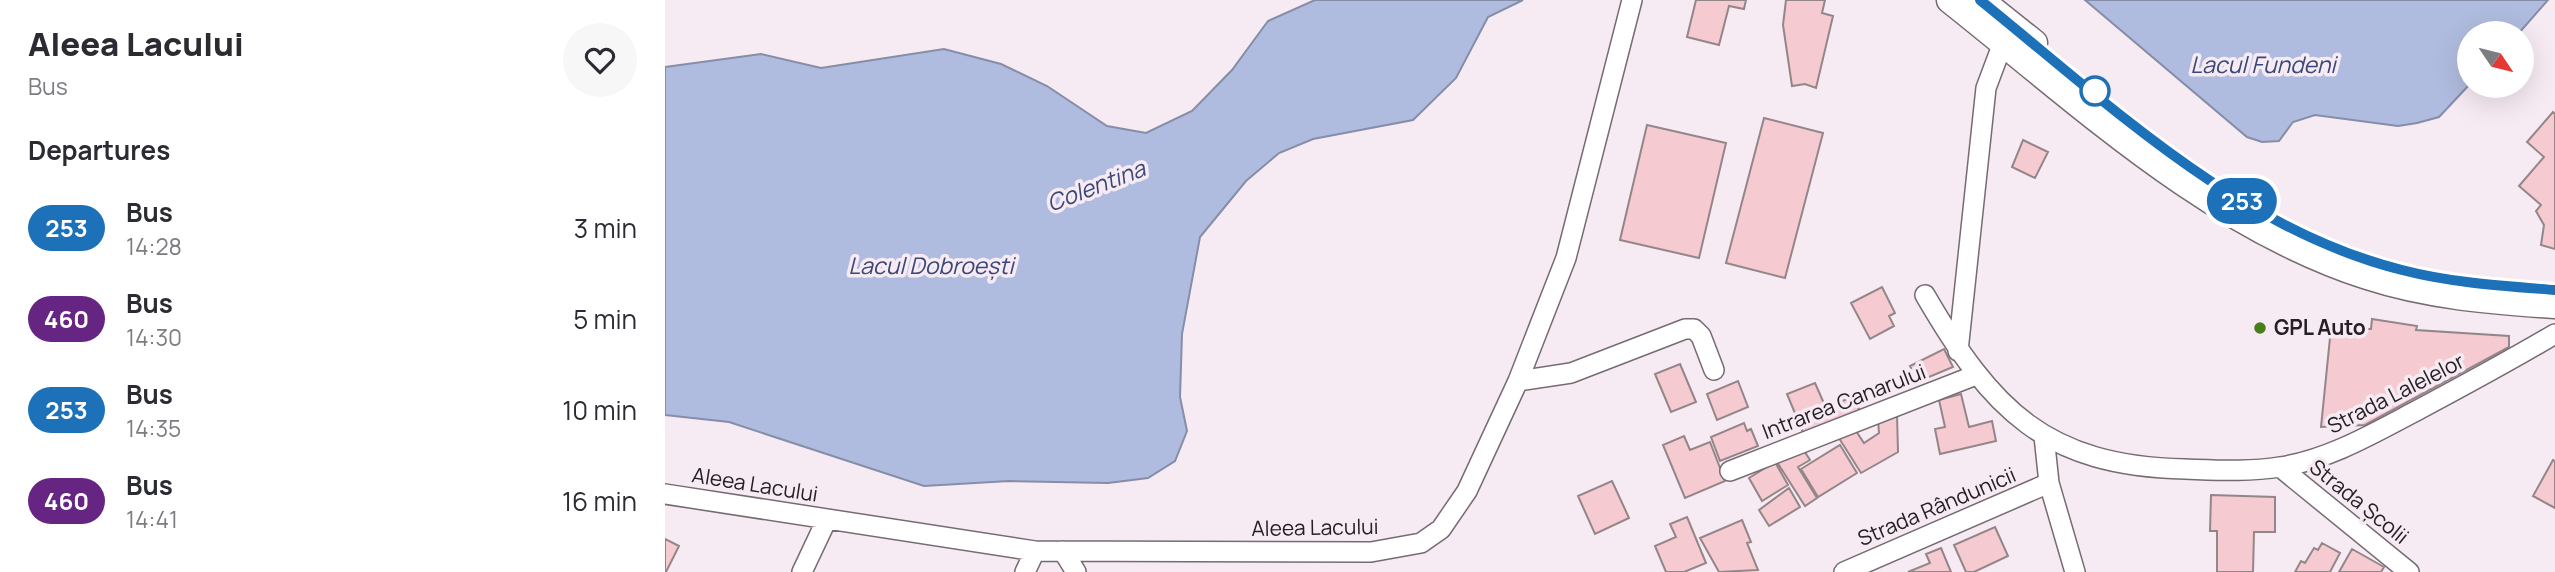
<!DOCTYPE html>
<meta charset="utf-8">
<style>
:root{--surface:#fff;--page:#f7f7f7;--text:#2b2b33;--muted:#7c7c81}
body{margin:0;font-family:Manrope,sans-serif;background:var(--page);color:var(--text);height:100vh;display:flex;flex-direction:column;font-size:26px;white-space:nowrap}
*{box-sizing:border-box;margin:0}
p{font-size:23px;color:var(--muted)}
.icon{flex:none;width:38px;height:38px;fill:none;stroke:currentColor;stroke-width:2;stroke-linecap:round;stroke-linejoin:round}
.map{position:relative;flex:1;overflow:hidden}
.panel{display:flex;flex-direction:column;background:var(--surface);width:665px}
.panel>*{flex:none}
.badge{padding:0 14px;border-radius:23px;font-size:24px;line-height:46px}
.needle{width:46px;rotate:125deg}
.buttons{position:absolute;left:1792px;top:21px;display:grid;gap:14px}
.buttons a{display:grid;place-items:center;width:77px;height:77px;border-radius:50%;background:var(--surface);box-shadow:0 7px 28px #0002;font-size:35px}
.map>.badge{position:absolute;translate:-50% -50%;box-shadow:0 0 0 4px #fff}
h2{padding:0 28px;font-size:26px;line-height:63px}
.round{display:grid;place-items:center;flex:none;width:74px;height:74px;border-radius:37px;background:var(--page)}
.head{display:flex;align-items:center;justify-content:space-between;height:119px;padding:0 28px}
h1{font-size:33px;font-weight:800;line-height:52px}
ul{padding:0;list-style:none}
li{display:flex;align-items:center;gap:21px;height:91px;padding:0 28px}
li div{flex:1}
li b{display:block;font-size:26px}
li em{font-style:normal}
li .badge{min-width:77px;font-weight:700;text-align:center}
main{display:flex;flex:1;min-height:0}
.map>svg:first-child{display:block}
.water{fill:#b0bcdf;stroke:#868da7;stroke-width:2}
.building{fill:#f6cad1;stroke:#948688;stroke-width:2}
.lines{fill:none;stroke-linecap:round;stroke-linejoin:round}
.street-casing{stroke:#766b73;stroke-width:22}
.secondary-casing{stroke:#766b73;stroke-width:29}
.street{stroke:#fff;stroke-width:19}
.secondary{stroke:#fff;stroke-width:26}
.line-casing{stroke:#fff;stroke-width:16}
.line{stroke:#1d71b8;stroke-width:10}
.stop-dot{fill:#fff;stroke:#1d71b8;stroke-width:3.5}
.poi-dot{fill:#467f18;stroke:#f6eaf3;stroke-width:2.5}
.labels{text-anchor:middle;stroke-width:7;stroke-linejoin:round;paint-order:stroke}
.poi-label{font-size:21px;font-weight:bold;fill:#242023;stroke:#f6eaf3;text-anchor:start}
.street-label{font-size:21px;fill:#242023;stroke:#f6eaf3}
.water-label{font-size:23px;font-style:italic;fill:#3a4877;stroke:#f6eaf3}
</style>
<main>
<section class="panel">
<div class="head"><div><h1>Aleea Lacului</h1><p>Bus</p></div><a class="round"><svg class="icon" aria-label="heart" viewBox="0 0 24 24"><path d="M12 20l-8-8c-3-5 5-10 8-4 3-6 11-1 8 4z"/></svg></a></div>
<h2>Departures</h2>
<ul>
<li><span class="badge" style="background:#1d71b8;color:#fff">253</span><div><b>Bus</b><p>14:28</p></div><em>3 min</em></li>
<li><span class="badge" style="background:#662483;color:#fff">460</span><div><b>Bus</b><p>14:30</p></div><em>5 min</em></li>
<li><span class="badge" style="background:#1d71b8;color:#fff">253</span><div><b>Bus</b><p>14:35</p></div><em>10 min</em></li>
<li><span class="badge" style="background:#662483;color:#fff">460</span><div><b>Bus</b><p>14:41</p></div><em>16 min</em></li>
</ul>
</section>
<div class="map">
<svg width="1890" height="572" viewBox="0 0 1890 572">
<rect width="100%" height="100%" fill="#f6eaf3"/>
<path class="water" d="M650,0H858L823,17L791,78L748,120L648,139L614,153L581,181L535,237L517,334L515,397L522,431L510,461L483,478L443,483L344,481L259,486L64,422L0,415V67L96,54L156,68L279,49L336,64L382,86L442,126L481,133L527,111L567,70L603,21Z
M1420,0H1883L1854,33H1804V85L1774,117L1752,123L1733,126L1650,115L1628,122L1614,141L1597,142L1582,137Z"/>
<path class="building" d="M1031,0H1081L1079,9L1064,6L1054,45L1022,37Z
M1121,0H1160L1157,13L1168,16L1151,88L1140,84L1127,86L1118,25Z
M1888,112L1890,114V249L1876,245L1879,225L1871,211L1876,205L1854,186L1879,157L1862,142Z
M1099,118L1158,133L1120,278L1061,263Z
M982,125L1061,143L1034,258L955,240Z
M1358,140L1383,152L1370,178L1347,167Z
M1217,287L1230,313L1224,316L1229,326L1205,339L1186,303Z
M1707,319L1752,326L1751,330L1844,336V347L1700,425L1656,427L1666,328L1706,329Z
M1279,349L1288,367L1252,382L1245,366Z
M1015,364L1031,402L1006,412L990,374Z
M1073,381L1083,407L1052,420L1042,394Z
M1150,383L1161,408L1189,396L1195,412L1139,435L1122,394Z
M1296,394L1304,427L1327,421L1331,441L1275,454L1270,429L1280,427L1274,400Z
M1232,414L1233,452L1196,473L1172,435L1189,428L1199,443L1214,433L1213,420Z
M1079,423L1082,431L1086,429L1093,446L1055,461L1046,437Z
M1019,436L1025,450L1045,442L1060,481L1020,498L998,445Z
M1175,445L1192,473L1153,497L1136,469Z
M1136,446L1145,460L1133,467L1152,498L1140,506L1112,462Z
M1888,460L1890,461V508L1868,496Z
M1110,462L1123,485L1097,501L1084,478Z
M947,481L964,518L930,534L913,496Z
M1124,488L1135,507L1104,526L1094,510Z
M1546,495L1610,497V532H1589L1588,572H1552V531H1545Z
M1022,517L1041,563L1019,572H1001L990,546L1011,537L1005,524Z
M1077,520L1086,542L1082,543L1093,570L1054,572L1035,538Z
M1330,527L1343,556L1309,572H1301L1289,545Z
M0,539L14,546L1,572H0Z
M1657,543L1675,553L1665,572H1630L1636,561L1640,563L1649,548L1653,550Z
M1276,548L1286,572H1243L1265,563L1261,554Z
M1687,549L1719,567L1716,572H1674Z"/>
<g class="lines">
<g class="street-casing">
<path id="street" d="M1260,295C1327,410 1380,466 1520,469C1551,470 1584,472 1615,467C1663,460 1709,433 1751,411C1798,386 1844,361 1890,334
M1293,351L1321,88L1342,32
M853,381L906,373L1020,329H1029L1036,336L1049,370
M1379,436L1384,483L1410,572
M1615,467L1744,572
M1065,471L1311,375
M0,494L370,551L706,552L756,543L776,529L802,491L853,381L901,258L967,0
M398,551L411,572
M137,572L162,519
M360,572L370,551
M1179,572L1384,483"/>
</g>
<g class="secondary-casing">
<path id="secondary" d="M1285,0C1414,102 1544,225 1702,276C1763,296 1827,301 1890,305
M1315,0L1369,43"/>
</g>
<use href="#street" class="street"/>
<use href="#secondary" class="secondary"/>
</g>
<g class="lines">
<g class="line-casing">
<path id="line" d="M1315,0C1444,104 1573,229 1737,270C1787,283 1839,286 1890,290"/>
</g>
<use href="#line" class="line"/>
</g>
<circle class="stop-dot" cx="1430" cy="91" r="14"/>
<circle class="poi-dot" cx="1595" cy="328" r="7"/>
<g class="labels">
<g class="poi-label">
<text x="1609" y="335">GPL Auto</text>
</g>
<g class="street-label">
<text transform="translate(1731 394) rotate(-27)" y="7">Strada Lalelelor</text>
<text transform="translate(1179 402) rotate(-21)" y="7">Intrarea Canarului</text>
<text transform="translate(90 485) rotate(9)" y="7">Aleea Lacului</text>
<text transform="translate(1694 502) rotate(39)" y="7">Strada Școlii</text>
<text transform="translate(1272 507) rotate(-23)" y="7">Strada Rândunicii</text>
<text transform="translate(650 528) rotate(-1)" y="7">Aleea Lacului</text>
</g>
<g class="water-label">
<text x="1598" y="73">Lacul Fundeni</text>
<text transform="translate(431 186) rotate(-21)" y="8">Colentina</text>
<text x="266" y="274">Lacul Dobroești</text>
</g>
</g>
</svg>
<div class="buttons">
<a><svg class="needle" viewBox="-14 -14 28 28"><path d="M0-13l5 13h-10z" fill="#e53935"/><path d="M0 13l5-13h-10z" fill="#7c7c81"/></svg></a>
</div>
<b class="badge" style="left:1577px;top:201px;background:#1d71b8;color:#fff">253</b>
</div>
</main>
